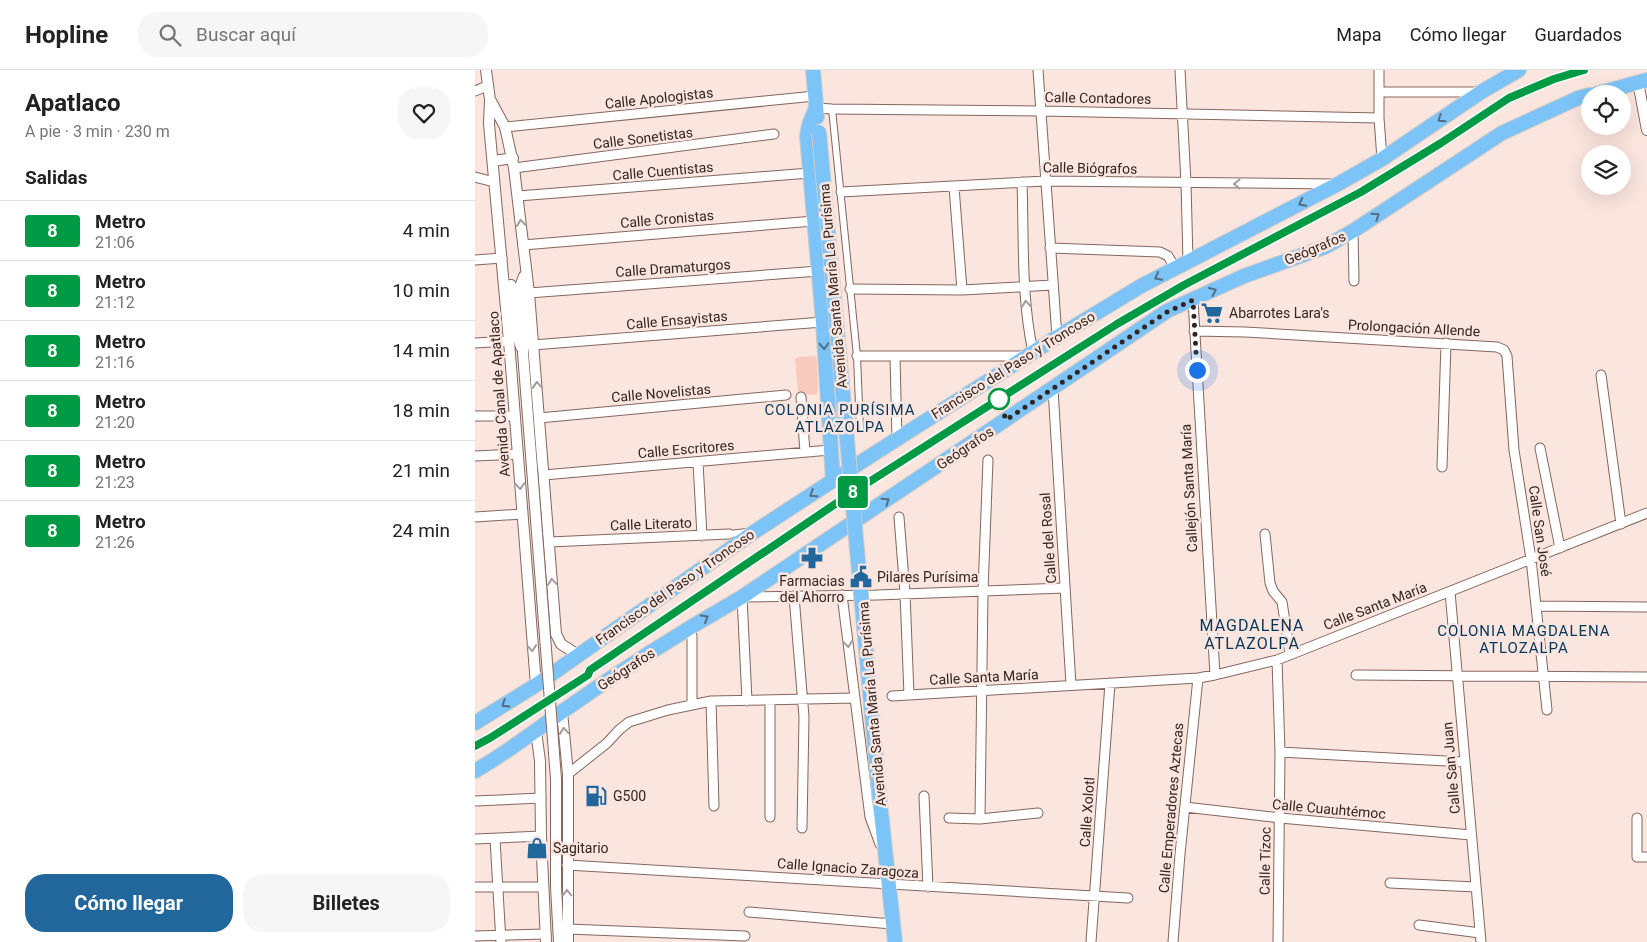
<!DOCTYPE html>
<html lang="es">
<meta charset="utf-8">
<style>
:root{--surface:#fff;--page:#f6f6f6;--text:#222;--muted:#767676;--line:#e0e0e0;--accent:#22679c}
body{margin:0;font-family:Roboto,sans-serif;background:var(--page);color:var(--text);height:100vh;display:flex;flex-direction:column;font-size:19px;white-space:nowrap}
*{box-sizing:border-box;margin:0}
p{font-size:16px;color:var(--muted)}
.icon{flex:none;width:28px;height:28px;fill:none;stroke:currentColor;stroke-width:2;stroke-linecap:round;stroke-linejoin:round}
.map{position:relative;flex:1;overflow:hidden}
.drawer{display:flex;flex-direction:column;background:var(--surface);width:475px}
.drawer>*{flex:none}
.badge{padding:0 10px;border-radius:4px;font-size:18px;line-height:32px}
.fabs{position:absolute;left:1106px;top:15px;display:grid;gap:10px}
.fabs a{display:grid;place-items:center;width:50px;height:50px;border-radius:50%;background:var(--surface);box-shadow:0 5px 20px #0002;font-size:25px}
.you{position:absolute;width:25px;height:25px;margin:-12px;border:4px solid #fff;border-radius:50%;background:#1a73e8;box-shadow:0 0 0 8px #1a73e833}
.map>.badge{position:absolute;translate:-50% -50%;box-shadow:0 0 0 2px #fff}
h2{padding:0 25px;font-size:19px;line-height:45px}
.round{display:grid;place-items:center;flex:none;width:52px;height:52px;border-radius:20px;background:var(--page)}
.head{display:flex;align-items:center;justify-content:space-between;height:85px;padding:0 25px}
h1{font-size:24px;font-weight:700;line-height:38px}
.primary-button{display:flex;gap:10px;margin-top:auto;padding:10px 25px}
.primary-button a{flex:1;height:58px;border-radius:20px;background:var(--accent);color:#fff;font-size:20px;font-weight:700;line-height:58px;text-align:center}
.primary-button a+a{background:var(--page);color:var(--text)}
ul{padding:0;list-style:none}
li{display:flex;align-items:center;gap:15px;height:60px;padding:0 25px;border-top:1px solid var(--line)}
li div{flex:1}
li b{display:block;font-size:19px}
li em{font-style:normal}
li .badge{min-width:55px;font-weight:700;text-align:center}
header{display:flex;align-items:center;gap:30px;box-sizing:border-box;height:70px;padding:0 25px;background:var(--surface);border-bottom:1px solid var(--line)}
header strong{font-size:24px}
nav{display:flex;gap:28px;margin-inline-start:auto;font-size:18px}
.search{width:350px;height:45px;background:var(--page);display:flex;align-items:center;gap:12px;box-sizing:border-box;padding:0 18px;border-radius:20px;color:var(--muted);font-size:19px}
main{display:flex;flex:1;min-height:0}
.map>svg:first-child{display:block}
.green{fill:#f8cbbe}
.lines{fill:none;stroke-linecap:round;stroke-linejoin:round}
.pedestrian-casing{stroke:#84665d;stroke-width:8}
.minor-casing{stroke:#84665d;stroke-width:11}
.tertiary-casing{stroke:#84665d;stroke-width:12}
.primary-casing{stroke:#cecbca;stroke-width:16}
.pedestrian{stroke:#fff;stroke-width:6}
.minor{stroke:#fff;stroke-width:9}
.tertiary{stroke:#fff;stroke-width:10}
.primary{stroke:#7cc4f7;stroke-width:14}
.rail{stroke:#6a5b56;stroke-width:2.5}
.tertiary-bridge-casing{stroke:#84665d;stroke-width:12;stroke-linecap:butt}
.primary-bridge-casing{stroke:#cecbca;stroke-width:16;stroke-linecap:butt}
.tertiary-bridge{stroke:#fff;stroke-width:10}
.primary-bridge{stroke:#7cc4f7;stroke-width:14}
.oneway{stroke:#536d81}
.oneway2{stroke:#a39d9b}
.line-casing{stroke:#fff;stroke-width:11}
.line{stroke:#009a44;stroke-width:8}
.walk{stroke:#322521;stroke-width:5;stroke-dasharray:0 9}
.stop-dot{fill:#fff;stroke:#009a44;stroke-width:2.5}
.labels{text-anchor:middle;stroke-width:5;stroke-linejoin:round;paint-order:stroke}
.street-label{font-size:14px;fill:#322521;stroke:#fbe5df}
.poi-label{font-size:14px;fill:#322521;stroke:#fbe5df;text-anchor:start}
.neighbourhood-label{font-size:15px;letter-spacing:1px;fill:#033659;stroke:#fbe5df}
.quarter-label{font-size:16px;letter-spacing:1px;fill:#033659;stroke:#fbe5df}
</style>
<header>
<strong>Hopline</strong>
<div class="search"><svg class="icon" aria-label="search" viewBox="0 0 24 24"><circle cx="10" cy="10" r="6"/><path d="M15 15l6 6"/></svg>Buscar aquí</div>
<nav><a>Mapa</a><a>Cómo llegar</a><a>Guardados</a></nav>
</header>
<main>
<section class="drawer">
<div class="head"><div><h1>Apatlaco</h1><p>A pie · 3 min · 230 m</p></div><a class="round"><svg class="icon" aria-label="heart" viewBox="0 0 24 24"><path d="M12 20l-8-8c-3-5 5-10 8-4 3-6 11-1 8 4z"/></svg></a></div>
<h2>Salidas</h2>
<ul>
<li><span class="badge" style="background:#009a44;color:#fff">8</span><div><b>Metro</b><p>21:06</p></div><em>4 min</em></li>
<li><span class="badge" style="background:#009a44;color:#fff">8</span><div><b>Metro</b><p>21:12</p></div><em>10 min</em></li>
<li><span class="badge" style="background:#009a44;color:#fff">8</span><div><b>Metro</b><p>21:16</p></div><em>14 min</em></li>
<li><span class="badge" style="background:#009a44;color:#fff">8</span><div><b>Metro</b><p>21:20</p></div><em>18 min</em></li>
<li><span class="badge" style="background:#009a44;color:#fff">8</span><div><b>Metro</b><p>21:23</p></div><em>21 min</em></li>
<li><span class="badge" style="background:#009a44;color:#fff">8</span><div><b>Metro</b><p>21:26</p></div><em>24 min</em></li>
</ul>
<div class="primary-button"><a>Cómo llegar</a><a>Billetes</a></div>
</section>
<div class="map">
<svg width="1172" height="872" viewBox="0 0 1172 872">
<rect width="100%" height="100%" fill="#fbe5df"/>
<path class="green" d="M339,286L342,288L343,322L340,325L323,324L320,289L323,287Z"/>
<g class="lines">
<g class="pedestrian-casing">
<path id="pedestrian" d="M357,39L382,286L385,360
M254,464L272,462"/>
</g>
<g class="minor-casing">
<path id="minor" d="M563,0L582,267
M705,0L711,113L713,191
M904,0V48L907,89
M0,21L12,16
M904,22H1006
M341,38L357,39L567,41L904,48
M30,57L340,26
M39,98L299,64
M0,107L19,112
M547,112C549,169 546,227 558,282
M479,117L487,220
M366,122L571,111L858,114
M43,126L335,103
M878,161L879,211
M48,175L339,151
M575,178L685,182L693,186L700,198
M0,190L27,188
M375,219L487,220L578,215
M54,223L344,201
M718,230L740,605
M719,261L770,262L1022,277L1029,280L1032,286L1039,380L1056,489L1072,640
M0,273L34,271
M58,275L348,252
M382,286H551
M420,286L422,369
M1126,305L1146,454
M578,319L596,615
M326,327L330,382
M0,346H40
M64,348L311,325
M1065,378L1085,478
M0,386L43,384
M223,392L227,466
M967,397L971,273
M69,405L355,380
M0,447L47,444
M424,447L430,523L434,625
M790,464L795,513L798,521L807,532L815,584
M74,472L254,464
M975,522L1006,872
M367,525L395,747L405,774
M319,526L329,647L327,758
M1062,536L1172,537
M217,566V635
M802,590L805,682L803,872
M881,605L1172,607
M417,626L723,608L740,605L802,590L1172,443
M236,631L239,736
M272,631L267,527L402,525L590,518
M805,682L989,692
M93,704L132,673L144,660L154,652L193,640L236,631L379,628
M449,726L453,817
M0,731L66,728
M710,737L805,748L996,765
M295,747V631
M474,748L505,749L563,743
M1162,748V787H1172
M505,749L508,521L513,390
M0,769L66,766
M20,769L26,872
M92,795L653,828
M915,813L1001,817
M0,817H68
M274,842L417,854
M944,855L1005,863
M92,859L270,866
M0,866L71,864
M616,872L635,613
M698,872L705,784L723,608"/>
</g>
<g class="tertiary-casing">
<path id="tertiary" d="M11,0L15,30L14,54L34,271L61,615
M1163,12L1172,60
M16,31L30,57L39,98L54,223L81,564L86,574L103,585
M18,91L38,88
M49,206L46,214L49,263L48,283L57,398
M36,215L42,264L46,277
M87,642L93,704V872
M61,661L65,691L66,766L71,872
M81,817L84,872"/>
</g>
<g class="primary-casing">
<path id="primary" d="M338,0L342,47
M1121,24L1172,10
M341,38L334,55L332,66L348,252L358,411
M0,653L61,615L279,462L397,385L582,267L666,216L863,114L907,89L1006,22L1044,0
M0,701C31,683 59,662 88,641C146,600 206,562 267,527L692,241L769,206L850,177L878,161L1027,63L1103,28L1115,25
M405,733L420,872"/>
</g>
<use href="#pedestrian" class="pedestrian"/>
<use href="#minor" class="minor"/>
<use href="#tertiary" class="tertiary"/>
<use href="#primary" class="primary"/>
<path class="rail" d="M0,676L15,668L113,605L115,600L372,426L642,254L709,215L886,122L966,73L1034,28L1079,9L1109,0"/>
<g class="tertiary-bridge-casing">
<path id="tertiary-bridge" d="M57,398L81,709V817"/>
</g>
<g class="primary-bridge-casing">
<path id="primary-bridge" d="M344,62L405,733"/>
</g>
<use href="#tertiary-bridge" class="tertiary-bridge"/>
<use href="#primary-bridge" class="primary-bridge"/>
</g>
<defs><path id="oneway-chevron" d="M-2-3.5L2.5 0L-2 3.5" fill="none" stroke-width="1.6" stroke-linecap="round" stroke-linejoin="round" transform="scale(1.25)"/></defs>
<g class="oneway">
<use href="#oneway-chevron" transform="translate(966 49) rotate(146)"/>
<use href="#oneway-chevron" transform="translate(827 133) rotate(153)"/>
<use href="#oneway-chevron" transform="translate(901 146) rotate(-33)"/>
<use href="#oneway-chevron" transform="translate(683 207) rotate(152)"/>
<use href="#oneway-chevron" transform="translate(738 221) rotate(-25)"/>
<use href="#oneway-chevron" transform="translate(349 276) rotate(87)"/>
<use href="#oneway-chevron" transform="translate(338 424) rotate(147)"/>
<use href="#oneway-chevron" transform="translate(411 431) rotate(-34)"/>
<use href="#oneway-chevron" transform="translate(230 548) rotate(-30)"/>
<use href="#oneway-chevron" transform="translate(30 634) rotate(148)"/>
</g>
<g class="oneway2">
<use href="#oneway-chevron" transform="translate(762 114) rotate(-180)"/>
<use href="#oneway-chevron" transform="translate(46 153) rotate(-96)"/>
<use href="#oneway-chevron" transform="translate(551 234) rotate(-95)"/>
<use href="#oneway-chevron" transform="translate(62 315) rotate(-95)"/>
<use href="#oneway-chevron" transform="translate(45 416) rotate(86)"/>
<use href="#oneway-chevron" transform="translate(77 512) rotate(-95)"/>
<use href="#oneway-chevron" transform="translate(373 574) rotate(83)"/>
<use href="#oneway-chevron" transform="translate(57 578) rotate(85)"/>
<use href="#oneway-chevron" transform="translate(89 661) rotate(-95)"/>
<use href="#oneway-chevron" transform="translate(92 823) rotate(-90)"/>
</g>
<g class="lines">
<g class="line-casing">
<path id="line" d="M0,676L15,668L113,605L115,600L372,426L642,254L709,215L886,122L966,73L1034,28L1079,9L1109,0"/>
</g>
<use href="#line" class="line"/>
<path class="walk" d="M524,329L531,350L692,242L718,230L722,300"/>
</g>
<defs>
<g id="supermarket-bare" transform="scale(1.725)"><path d="M-6-5.5h2.5l.6 2H6L4.5 2H-2.5L-4.4-4H-6ZM-1.5 3.2a1.3 1.3 0 1 0 .1 0ZM3 3.2a1.3 1.3 0 1 0 .1 0Z" fill="#22679c" stroke="#fbe5df" stroke-width="2.5" paint-order="stroke"/></g>
<g id="pharmacy-bare" transform="scale(1.725)"><path d="M-2-6h4v4h4v4h-4v4h-4v-4h-4v-4h4Z" fill="#22679c" stroke="#fbe5df" stroke-width="2.5" paint-order="stroke"/></g>
<g id="civic-bare" transform="scale(1.725)"><path d="M-.6-6.5H3V-4.5H.6V-3L4-1V1h2V6H-6V1h2V-1L-.6-3ZM-1.2 2.5V6h2.4V2.5Z" fill="#22679c" stroke="#fbe5df" stroke-width="2.5" paint-order="stroke"/></g>
<g id="fuel-bare" transform="scale(1.725)"><path d="M-5.5-6h7V0h2V4h1.3V-2.5L3-4.5l.8-.8L6-3V5H2.5V1h-1V6h-7ZM-4.2-4.7v3.2H.2V-4.7Z" fill="#22679c" stroke="#fbe5df" stroke-width="2.5" paint-order="stroke"/></g>
<g id="shop-bare" transform="scale(1.725)"><path d="M-5-2.5h2.3a2.7 3.5 0 0 1 5.4 0H5L5.5 6h-11ZM-1.5-2.5h3a1.5 2.3 0 0 0-3 0Z" fill="#22679c" stroke="#fbe5df" stroke-width="2.5" paint-order="stroke"/></g>
</defs>
<g fill-rule="evenodd">
<use href="#supermarket-bare" x="737" y="243"/>
<use href="#pharmacy-bare" x="337" y="488"/>
<use href="#civic-bare" x="386" y="507"/>
<use href="#fuel-bare" x="121" y="726"/>
<use href="#shop-bare" x="62" y="778"/>
</g>
<circle class="stop-dot" cx="524" cy="329" r="10"/>
<g class="labels">
<g class="street-label">
<text transform="translate(184 28) rotate(-6)" y="5">Calle Apologistas</text>
<text transform="translate(623 28) rotate(1)" y="5">Calle Contadores</text>
<text transform="translate(168 68) rotate(-7)" y="5">Calle Sonetistas</text>
<text transform="translate(615 98) rotate(1)" y="5">Calle Biógrafos</text>
<text transform="translate(188 101) rotate(-5)" y="5">Calle Cuentistas</text>
<text transform="translate(192 149) rotate(-5)" y="5">Calle Cronistas</text>
<text transform="translate(840 178) rotate(-23)" y="5">Geógrafos</text>
<text transform="translate(198 198) rotate(-4)" y="5">Calle Dramaturgos</text>
<text transform="translate(358 216) rotate(-95)" y="5">Avenida Santa María La Purísima</text>
<text transform="translate(202 250) rotate(-5)" y="5">Calle Ensayistas</text>
<text transform="translate(939 258) rotate(3)" y="5">Prolongación Allende</text>
<text transform="translate(538 295) rotate(-32)" y="5">Francisco del Paso y Troncoso</text>
<text transform="translate(186 323) rotate(-5)" y="5">Calle Novelistas</text>
<text transform="translate(24 324) rotate(-94)" y="5">Avenida Canal de Apatlaco</text>
<text transform="translate(490 378) rotate(-34)" y="5">Geógrafos</text>
<text transform="translate(211 379) rotate(-5)" y="5">Calle Escritores</text>
<text transform="translate(714 418) rotate(-93)" y="5">Callejón Santa María</text>
<text transform="translate(176 454) rotate(-2)" y="5">Calle Literato</text>
<text transform="translate(1065 461) rotate(82)" y="5">Calle San José</text>
<text transform="translate(573 468) rotate(-94)" y="5">Calle del Rosal</text>
<text transform="translate(200 517) rotate(-35)" y="5">Francisco del Paso y Troncoso</text>
<text transform="translate(900 536) rotate(-21)" y="5">Calle Santa María</text>
<text transform="translate(151 599) rotate(-33)" y="5">Geógrafos</text>
<text transform="translate(509 607) rotate(-3)" y="5">Calle Santa María</text>
<text transform="translate(397 634) rotate(-95)" y="5">Avenida Santa María La Purísima</text>
<text transform="translate(976 698) rotate(-95)" y="5">Calle San Juan</text>
<text transform="translate(696 738) rotate(-85)" y="5">Calle Emperadores Aztecas</text>
<text transform="translate(854 739) rotate(5)" y="5">Calle Cuauhtémoc</text>
<text transform="translate(612 742) rotate(-86)" y="5">Calle Xolotl</text>
<text transform="translate(790 791) rotate(-89)" y="5">Calle Tízoc</text>
<text transform="translate(373 798) rotate(4)" y="5">Calle Ignacio Zaragoza</text>
</g>
<g class="poi-label">
<text x="754" y="248">Abarrotes Lara's</text>
<text x="402" y="512">Pilares Purísima</text>
<text x="337" y="516" text-anchor="middle">Farmacias<tspan x="337" dy="16">del Ahorro</tspan></text>
<text x="138" y="731">G500</text>
<text x="78" y="783">Sagitario</text>
</g>
<g class="neighbourhood-label">
<text x="365" y="345">COLONIA PURÍSIMA<tspan x="365" dy="17">ATLAZOLPA</tspan></text>
<text x="1049" y="566">COLONIA MAGDALENA<tspan x="1049" dy="17">ATLOZALPA</tspan></text>
</g>
<g class="quarter-label">
<text x="777" y="561">MAGDALENA<tspan x="777" dy="18">ATLAZOLPA</tspan></text>
</g>
</g>
</svg>
<div class="fabs">
<a><svg class="icon" aria-label="locate" viewBox="0 0 24 24"><circle cx="12" cy="12" r="6"/><path d="M12 2v4M12 18v4M2 12h4M18 12h4"/></svg></a>
<a><svg class="icon" aria-label="layers" viewBox="0 0 24 24"><path d="M12 4l9 5-9 5-9-5zM3 14l9 5 9-5"/></svg></a>
</div>
<div class="you" style="left:722px;top:300px"></div>
<b class="badge" style="left:378px;top:422px;background:#009a44;color:#fff">8</b>
</div>
</main>
